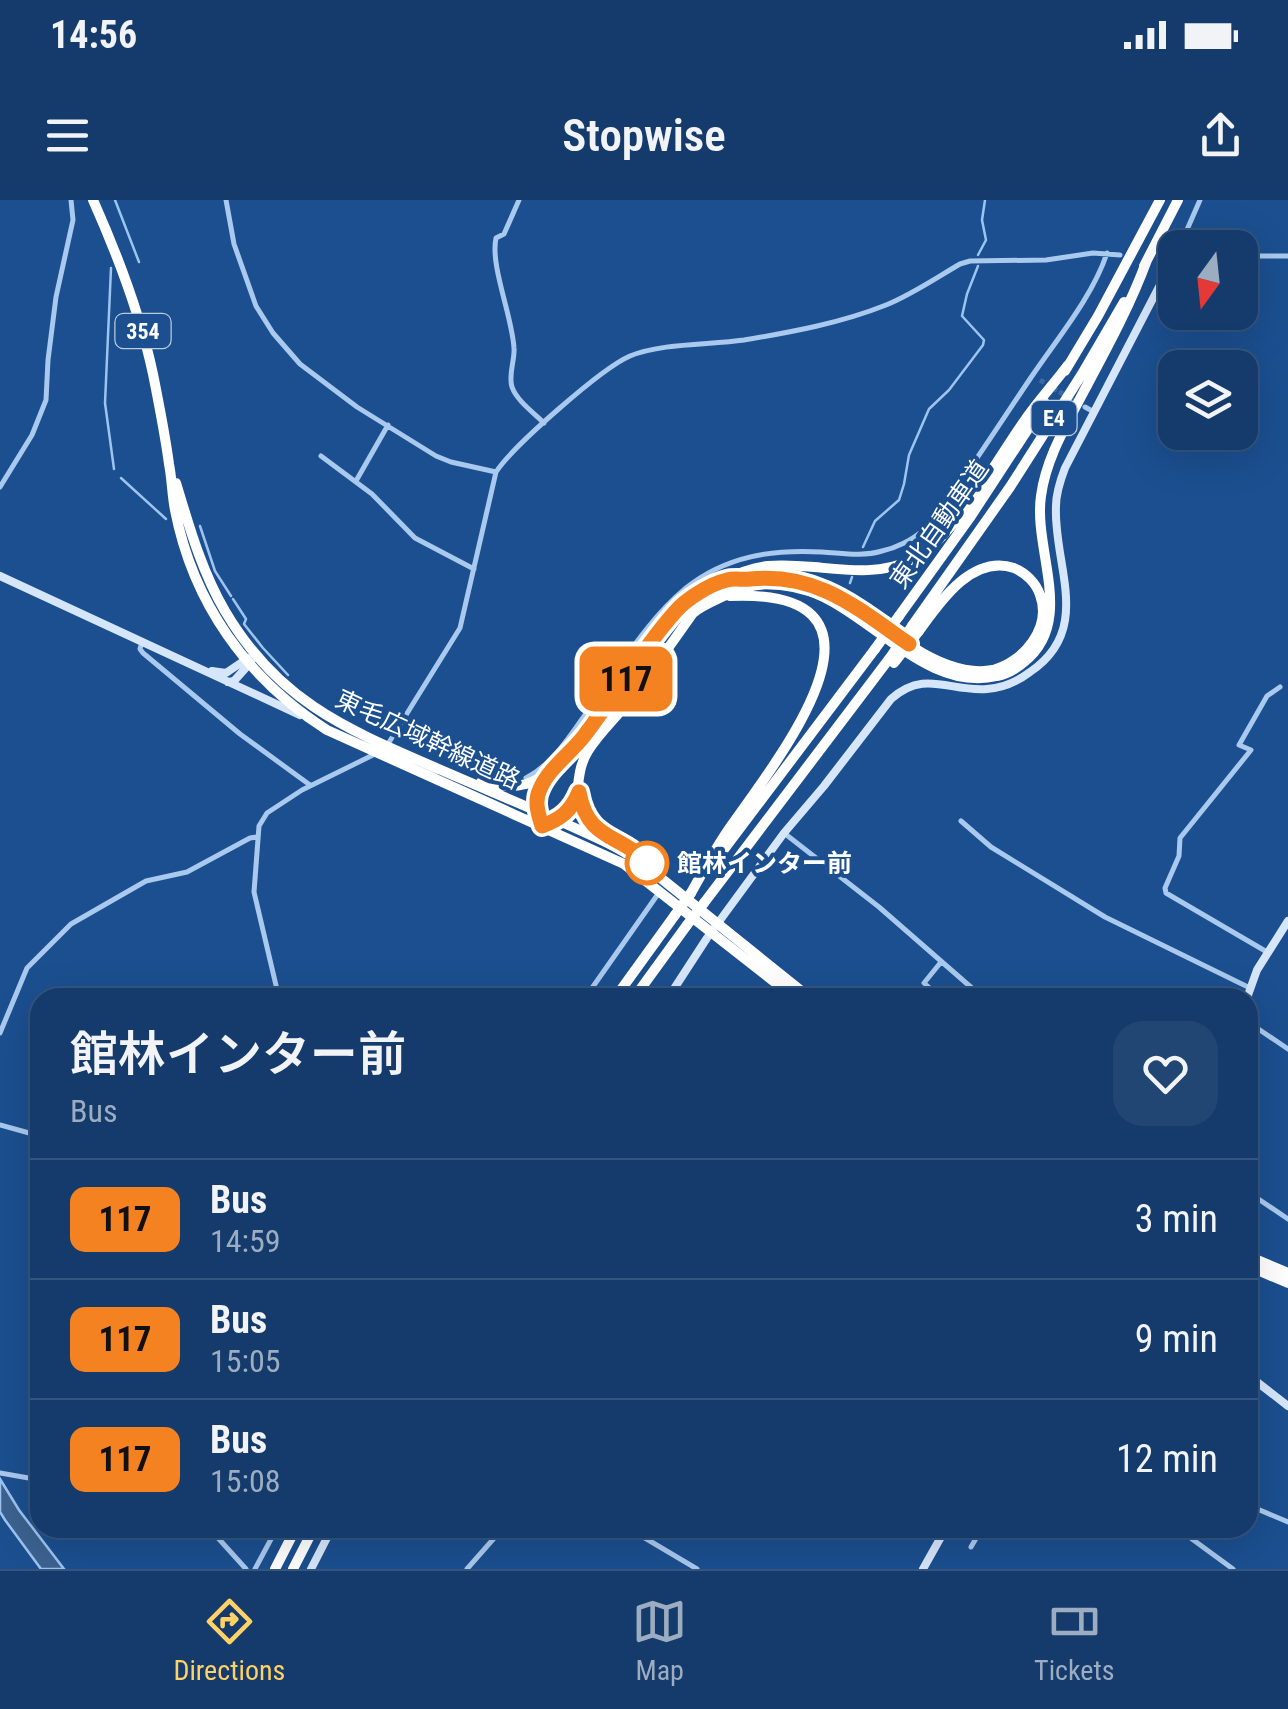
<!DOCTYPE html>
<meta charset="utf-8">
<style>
:root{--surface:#143b6b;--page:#214673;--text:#f1f3f6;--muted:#9dadc1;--line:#33557e;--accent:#ffd166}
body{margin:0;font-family:"Roboto Condensed","Noto Sans JP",sans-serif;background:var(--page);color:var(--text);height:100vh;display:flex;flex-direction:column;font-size:38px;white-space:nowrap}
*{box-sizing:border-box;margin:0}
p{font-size:32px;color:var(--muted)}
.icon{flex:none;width:55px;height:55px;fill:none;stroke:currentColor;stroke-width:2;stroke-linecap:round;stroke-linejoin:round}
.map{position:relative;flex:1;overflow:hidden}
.sheet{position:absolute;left:30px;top:788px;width:1228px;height:550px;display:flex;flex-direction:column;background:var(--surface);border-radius:30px;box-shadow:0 10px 40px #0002,0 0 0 2px var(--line)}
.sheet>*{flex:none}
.badge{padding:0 20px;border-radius:15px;font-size:35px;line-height:65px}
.needle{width:65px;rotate:195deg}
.controls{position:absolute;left:1158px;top:30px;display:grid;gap:20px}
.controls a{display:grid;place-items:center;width:100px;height:100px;border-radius:20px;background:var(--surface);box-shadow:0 10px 40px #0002,0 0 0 2px var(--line);font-size:50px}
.map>.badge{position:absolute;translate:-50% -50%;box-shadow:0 0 0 5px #fff}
.round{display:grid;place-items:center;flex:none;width:105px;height:105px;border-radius:30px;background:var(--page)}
.summary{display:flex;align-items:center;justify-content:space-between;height:170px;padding:0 40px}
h1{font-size:48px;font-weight:600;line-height:75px}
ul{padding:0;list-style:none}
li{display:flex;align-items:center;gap:30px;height:120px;padding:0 40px;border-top:2px solid var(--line)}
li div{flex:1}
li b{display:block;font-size:38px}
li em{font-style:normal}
li .badge{min-width:110px;font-weight:700;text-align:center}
.status{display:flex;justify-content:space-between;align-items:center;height:70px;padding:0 50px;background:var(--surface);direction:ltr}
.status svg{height:28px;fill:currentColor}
header{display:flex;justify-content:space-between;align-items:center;height:130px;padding:0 40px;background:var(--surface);font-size:45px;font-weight:600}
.dock{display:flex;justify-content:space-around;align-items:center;height:140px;border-top:2px solid var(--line);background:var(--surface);font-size:28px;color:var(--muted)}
.dock a{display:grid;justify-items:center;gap:5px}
.dock .selected{color:var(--accent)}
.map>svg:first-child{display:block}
.water{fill:#3c6290;stroke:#9cc4f0;stroke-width:2.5}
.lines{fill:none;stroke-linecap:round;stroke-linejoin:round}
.stream{stroke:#9cc4f0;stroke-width:2.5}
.street-tunnel{stroke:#3d69a0;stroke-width:5;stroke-dasharray:5 2.5;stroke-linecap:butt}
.street{stroke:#a9c9ee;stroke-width:5}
.secondary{stroke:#d6e6fa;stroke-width:8}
.highway{stroke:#fff;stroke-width:10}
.highway-bridge{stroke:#fff;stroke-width:10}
.line-casing{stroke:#fff;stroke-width:22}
.line{stroke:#f58220;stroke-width:15}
.stop-dot{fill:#fff;stroke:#f58220;stroke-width:5}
.labels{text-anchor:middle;stroke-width:8;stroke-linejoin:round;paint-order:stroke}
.shield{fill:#1b4f8f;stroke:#bbcadd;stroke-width:2.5}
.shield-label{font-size:22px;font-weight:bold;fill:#fff}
.street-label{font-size:25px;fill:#fff;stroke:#1b4f8f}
.stop-label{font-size:25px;font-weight:bold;fill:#fff;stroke:#1b4f8f;text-anchor:start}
</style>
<div class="status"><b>14:56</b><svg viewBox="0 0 49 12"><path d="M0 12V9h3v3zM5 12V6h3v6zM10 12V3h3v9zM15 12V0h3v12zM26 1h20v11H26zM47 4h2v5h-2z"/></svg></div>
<header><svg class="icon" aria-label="menu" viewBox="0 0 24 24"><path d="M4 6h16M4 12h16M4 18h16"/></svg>Stopwise<svg class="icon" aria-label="share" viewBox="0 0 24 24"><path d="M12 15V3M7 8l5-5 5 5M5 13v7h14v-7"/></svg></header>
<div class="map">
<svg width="1288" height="1369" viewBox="0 0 1288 1369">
<rect width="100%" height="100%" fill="#1b4f8f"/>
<path class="water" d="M0,1279L19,1310L64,1369H41L5,1320L0,1312Z"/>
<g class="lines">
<path class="stream" d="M115,0L139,62
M978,55L986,40L982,20L985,0
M111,68L105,203L114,269
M121,278L166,319
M200,326L215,371L231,396
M863,347L875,321L899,300L904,284L909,255L929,209L949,190L983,145L984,140L962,116L967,94L978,66
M850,383L852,377
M233,399L246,419L244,424L263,448L288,475"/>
<path class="street-tunnel" d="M1040,180L1078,203"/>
<path class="street" d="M226,0L234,44L256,106L273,133L300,164L357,207L436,256L451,262L496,272
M519,0L504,34L496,38C490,66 512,115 514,148C515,160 508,175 512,187C517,201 534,213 544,223
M1179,48L1200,0
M1160,56H1175
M1240,56H1288
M1085,207L1094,212
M321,256L372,294L415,338L474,369
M356,281L388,225
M0,287L32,235L46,200L48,160L56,97L73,20L71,0
M142,442L140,449L143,453L240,534L310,585
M388,544L460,428L496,272C513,246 602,168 630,156C662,143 709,145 744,140C792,132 841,123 886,105C911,95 936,78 960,64L970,61L1046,60L1093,53L1120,55
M526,578C553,564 570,536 587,512C618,470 646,421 686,388C726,356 773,349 822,352C842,353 862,357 882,351C896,348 912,340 922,331C939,316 952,295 964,277C987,244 1009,210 1032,176C1057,139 1093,96 1107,53
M961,621L991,647L1105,717L1250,788
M784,633L879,707L973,789L968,798
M1267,752L1166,693L1165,688L1179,656L1180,638L1251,550L1239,545L1267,496L1280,487
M941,762L924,783L941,798
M279,798L254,692L259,626L267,613L302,590L375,554
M585,798L658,694
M1248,822L1288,849
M0,833L27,768L71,724L146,681L187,672L250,638L257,637
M0,925L40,936
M1248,992L1288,1019
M0,1273L40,1280
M1248,1305L1288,1322
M209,1328L246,1369
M628,1328L697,1369
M1177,1328L1233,1369
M971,1347L982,1328
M255,1369L277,1328
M467,1369L503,1328"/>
<path class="secondary" d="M0,376L300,515
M212,471L226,473L248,458
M228,482L234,481L251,462
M668,798L707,738L784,633L824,586L891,499C925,469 949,492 987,489C1003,488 1018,481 1030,472C1094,429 1053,365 1056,306C1056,293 1060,281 1065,268L1175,56
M1247,798L1257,770L1288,721
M1248,1175L1288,1206
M311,1369L332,1328
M923,1369L946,1328"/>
<path class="highway" d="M93,0C118,56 140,113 153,174C159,204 165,234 169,264C172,279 172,295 175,310C193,403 247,479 327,530L624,664L795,798
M1144,66L1178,0
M1065,171L1098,116L1160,0
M176,283C189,326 202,372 225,411C279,503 349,530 441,570C501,596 563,621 622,650L652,671L810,798
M727,380C759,379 787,375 818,386C866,404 900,448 948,465C962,470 978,473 993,470C1024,462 1052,427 1040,395C1036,383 1026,373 1014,368C972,354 940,402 919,431
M899,416L971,316L1045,203
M912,426L1010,287L1082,174L1124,102
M481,582C496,586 511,588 526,584C573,570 626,477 656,437C664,427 670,415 680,407C694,395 710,389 726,380C756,363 779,364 814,367C847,370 880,375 912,360C954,340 1001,252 1030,213C1042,197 1056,181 1068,165
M579,593C583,614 592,627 611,638
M538,613V592L548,573
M543,625C593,607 568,584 588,551C599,533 616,518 628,502C651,473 672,443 693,413C703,405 714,401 726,395C836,341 900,499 997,476C1008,474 1016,469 1024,462C1076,421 1033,350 1041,296C1046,258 1067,224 1084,191C1107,148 1130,106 1147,60
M716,660L875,449
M691,693C704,670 716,647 731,626C780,556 915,388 730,396
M704,703L889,459
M615,798L675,715
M634,798L687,725
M1248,1056L1288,1073
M1248,1066L1288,1083
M275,1369L296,1328
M293,1369L314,1328"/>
<path class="highway-bridge" d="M875,449L899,416
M889,459L912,426
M894,463L919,431
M675,715L691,693
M687,725L704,703"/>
</g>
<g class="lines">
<g class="line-casing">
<path id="line" d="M652,671C627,631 589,647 579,592C571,611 561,619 542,626C538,613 534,601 540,589C549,568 570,554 584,536C615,496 641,450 675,412C686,399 710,384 727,380C734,378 743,380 750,379C817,372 857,408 909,444"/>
</g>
<use href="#line" class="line"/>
</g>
<circle class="stop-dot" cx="647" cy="663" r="20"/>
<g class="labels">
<g class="shield">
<rect x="115.5" y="114" width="55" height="34" rx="8"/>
<rect x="1031.5" y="201" width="45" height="34" rx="8"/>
</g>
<g class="shield-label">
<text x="143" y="139">354</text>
<text x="1054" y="226">E4</text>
</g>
<g class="street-label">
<text transform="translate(939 324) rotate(-55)" y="9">東北自動車道</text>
<text transform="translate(428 539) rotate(25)" y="9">東毛広域幹線道路</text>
</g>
<g class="stop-label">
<text x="677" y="672">館林インター前</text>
</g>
</g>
</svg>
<div class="controls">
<a><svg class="needle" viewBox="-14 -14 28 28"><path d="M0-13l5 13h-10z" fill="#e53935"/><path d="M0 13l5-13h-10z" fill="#9dadc1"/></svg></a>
<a><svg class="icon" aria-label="layers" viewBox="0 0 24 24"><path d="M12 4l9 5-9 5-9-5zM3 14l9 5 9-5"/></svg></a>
</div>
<b class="badge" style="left:626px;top:479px;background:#f58220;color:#111">117</b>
<section class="sheet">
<div class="summary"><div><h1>館林インター前</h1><p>Bus</p></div><a class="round"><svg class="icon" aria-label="heart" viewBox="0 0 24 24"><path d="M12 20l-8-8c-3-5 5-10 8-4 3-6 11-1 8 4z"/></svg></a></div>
<ul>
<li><span class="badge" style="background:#f58220;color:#111">117</span><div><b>Bus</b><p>14:59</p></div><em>3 min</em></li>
<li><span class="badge" style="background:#f58220;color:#111">117</span><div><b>Bus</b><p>15:05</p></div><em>9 min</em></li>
<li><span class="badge" style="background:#f58220;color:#111">117</span><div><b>Bus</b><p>15:08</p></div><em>12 min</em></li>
</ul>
</section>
</div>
<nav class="dock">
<a class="selected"><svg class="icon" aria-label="directions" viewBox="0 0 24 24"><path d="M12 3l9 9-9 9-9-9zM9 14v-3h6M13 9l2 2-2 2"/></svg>Directions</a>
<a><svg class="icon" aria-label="map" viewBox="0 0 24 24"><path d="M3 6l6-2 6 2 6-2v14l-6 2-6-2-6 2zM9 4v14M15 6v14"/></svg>Map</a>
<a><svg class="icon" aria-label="tickets" viewBox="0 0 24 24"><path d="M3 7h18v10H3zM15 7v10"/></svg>Tickets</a>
</nav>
